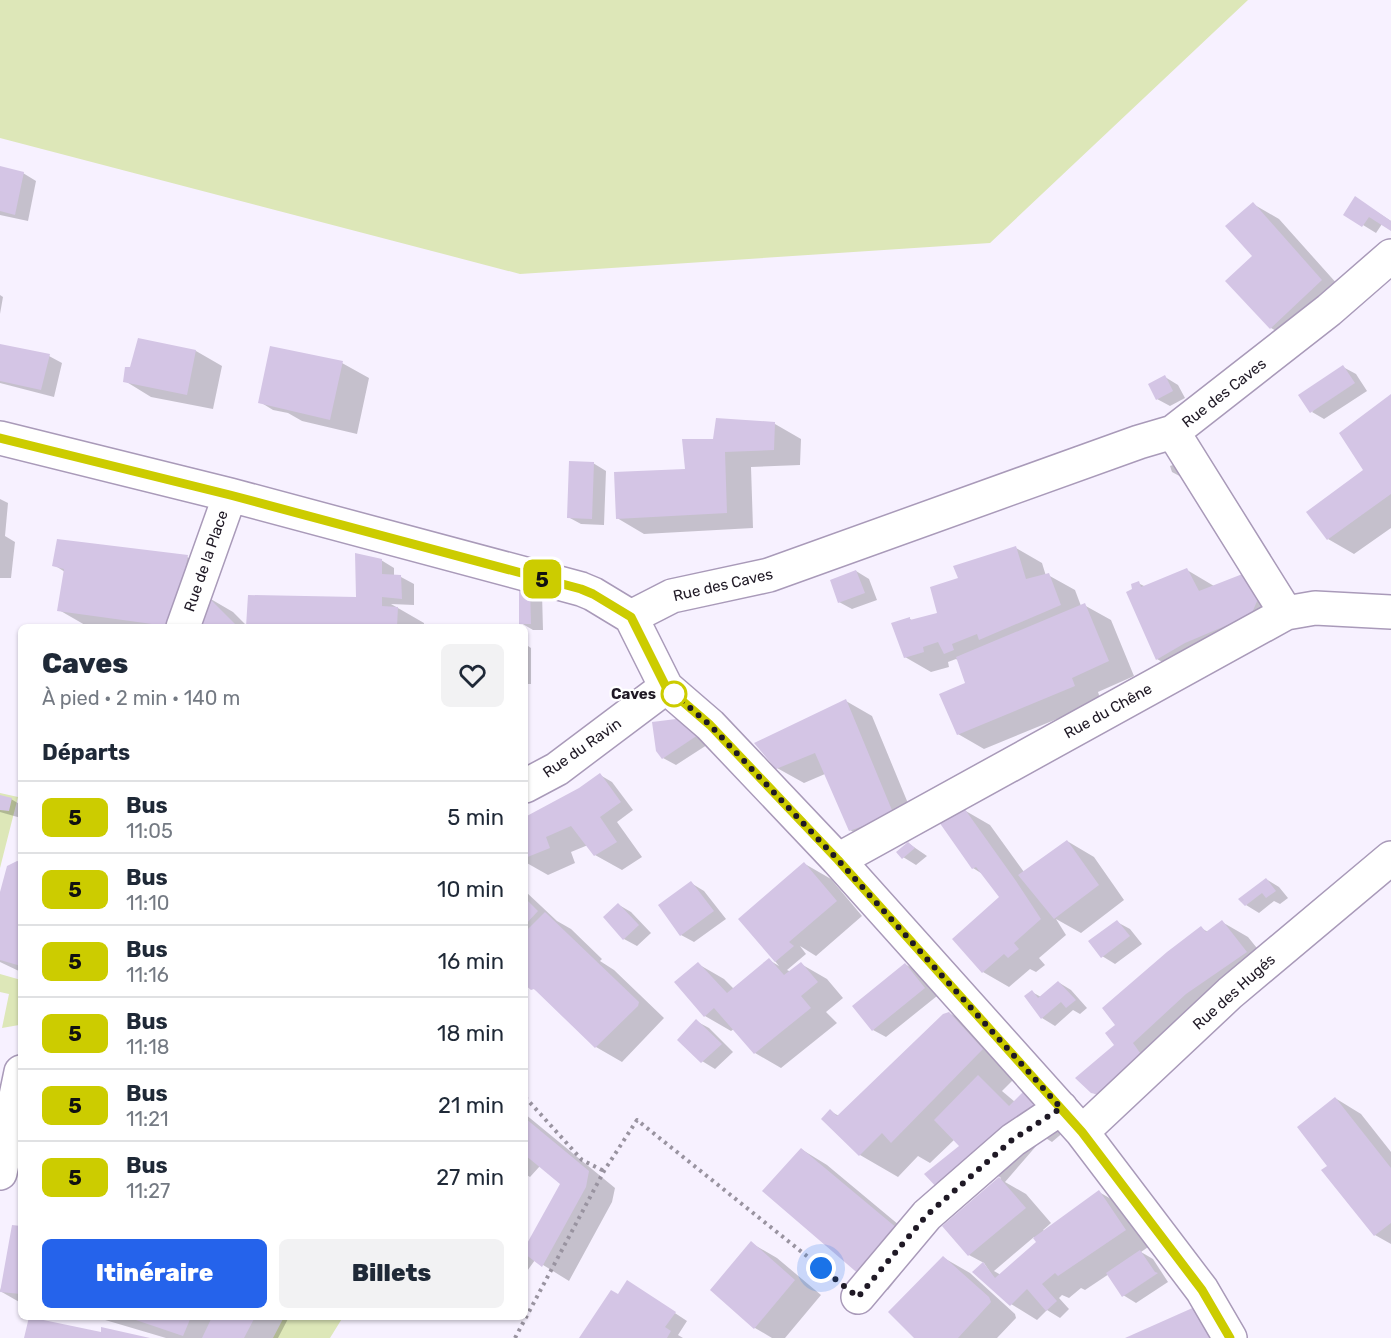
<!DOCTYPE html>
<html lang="fr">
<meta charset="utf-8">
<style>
:root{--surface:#fff;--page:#f2f2f3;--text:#1f2937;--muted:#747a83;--line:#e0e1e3;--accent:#2563eb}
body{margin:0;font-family:Rubik,sans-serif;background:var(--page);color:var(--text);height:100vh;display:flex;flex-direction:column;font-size:22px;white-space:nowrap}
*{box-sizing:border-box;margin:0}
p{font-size:20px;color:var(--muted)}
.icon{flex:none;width:33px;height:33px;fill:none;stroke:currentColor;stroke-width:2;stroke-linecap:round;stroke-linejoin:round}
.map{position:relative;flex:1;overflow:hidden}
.drawer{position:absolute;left:18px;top:624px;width:510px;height:696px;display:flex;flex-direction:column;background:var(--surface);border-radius:9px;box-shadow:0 2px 4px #0004}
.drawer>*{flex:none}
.badge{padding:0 12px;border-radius:9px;font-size:21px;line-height:39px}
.you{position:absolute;width:30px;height:30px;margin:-15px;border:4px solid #fff;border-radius:50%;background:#1a73e8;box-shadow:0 0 0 9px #1a73e833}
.map>.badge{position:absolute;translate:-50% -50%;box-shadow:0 0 0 3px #fff}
h2{padding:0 24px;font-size:22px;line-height:54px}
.round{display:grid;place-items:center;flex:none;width:63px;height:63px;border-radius:9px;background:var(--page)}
.headline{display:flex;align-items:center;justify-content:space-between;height:102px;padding:0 24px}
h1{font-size:28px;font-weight:800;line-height:45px}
.action{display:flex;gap:12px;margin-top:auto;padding:12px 24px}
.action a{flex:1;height:69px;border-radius:9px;background:var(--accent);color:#fff;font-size:24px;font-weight:800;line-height:69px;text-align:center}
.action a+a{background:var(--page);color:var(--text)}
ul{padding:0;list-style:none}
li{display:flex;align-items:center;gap:18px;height:72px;padding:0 24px;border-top:2px solid var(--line)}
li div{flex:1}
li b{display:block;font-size:22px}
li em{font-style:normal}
li .badge{min-width:66px;font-weight:700;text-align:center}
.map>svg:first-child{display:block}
.green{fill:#dde7b8}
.shadow{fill:#0003;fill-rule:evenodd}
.building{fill:#d4c5e5}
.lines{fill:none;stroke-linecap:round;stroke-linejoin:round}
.street-casing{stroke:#a99ab9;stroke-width:36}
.path{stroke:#9993a0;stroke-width:4;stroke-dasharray:3 4.5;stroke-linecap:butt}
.street{stroke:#fff;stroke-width:33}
.line-casing{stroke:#fff;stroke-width:14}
.line{stroke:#cc0;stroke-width:9}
.walk{stroke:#1f1925;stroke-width:6;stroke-dasharray:0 10.8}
.stop-dot{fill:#fff;stroke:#cc0;stroke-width:3}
.labels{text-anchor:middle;stroke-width:4.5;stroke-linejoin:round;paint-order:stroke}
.street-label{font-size:15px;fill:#1f1925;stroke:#fff}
.stop-label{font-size:15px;font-weight:bold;fill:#1f1925;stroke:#fff;text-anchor:end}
</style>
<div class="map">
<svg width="1391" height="1338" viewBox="0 0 1391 1338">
<rect width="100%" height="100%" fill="#f7f1ff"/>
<path class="green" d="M0,0H1248L990,243L520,274L0,138Z
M0,793L18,797L0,868Z
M0,974L21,980V1025H19L2,1028L9,994L0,992Z
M284,1317H343L330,1338H273Z"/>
<path class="shadow" d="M0,168L23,173L36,181L28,221L0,215Z
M1355,198L1391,221V229L1382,224L1376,233L1363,225Z
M1253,204L1279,219L1347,295L1297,343L1271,328L1254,256Z
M0,295L3,297L0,314Z
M139,340L196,351L222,366L213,409L151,397L125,381L131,368Z
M0,345L49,356L62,363L54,397L0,383Z
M342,363L369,378L357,434L302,421L288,413L273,410L260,402Z
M1343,367L1356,374L1367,391L1324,419L1312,412Z
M1165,377L1178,385L1185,398L1170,406L1157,399Z
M1391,396V528L1354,554L1328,539L1365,471Z
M775,424L801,439L800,465L751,467L753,528L644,534L617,518L686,470L714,441Z
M593,463L606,471L604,525L581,524L568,517Z
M1176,464L1185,479L1172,472L1170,466Z
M0,499L8,503L5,536L15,542L11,578H0Z
M1016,548L1042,563L1046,576L1048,575L1075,590L1081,606L1084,605L1111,620L1134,676L1098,692L1101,701L984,749L958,734L966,684L959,661L956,659L948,662L949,667L931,672L905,657L910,619L913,621L939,614L960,579Z
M187,557L214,572L209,598L233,612L247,626L357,598L381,560L394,568V576L401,577L414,584V605L391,604L424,623V627H98L85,625L59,610L65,572L54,565Z
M1187,570L1214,586L1245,575L1283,615L1183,674L1157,659L1138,583L1146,587Z
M856,571L869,579L877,600L852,609L839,602Z
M520,584L542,593L543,630H533L521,623Z
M525,644L531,648V684H525Z
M846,701L872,716L919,830L876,845L850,830L825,774L804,783L777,768Z
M697,727L710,743L676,765L663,758Z
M600,775L612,782L633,810L617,822L642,857L622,870L595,855L588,845L571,852L575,863L548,875L525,862V819L580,790Z
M0,797L11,799L21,805V818L0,812Z
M964,810L990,825L1024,872L1067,841L1094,857L1124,900L1081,933L1056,919L1066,935L1039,958L1045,965L1036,972L1030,969L1009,987L983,972L1001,897L984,875L973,868Z
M908,843L927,856L916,865L903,857Z
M21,863V972L0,962V898Z
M805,864L831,879L862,916L816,956L800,946L806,954L787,970L791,972L801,964L827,979L843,998L826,1012L837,1023L781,1068L755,1053L734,1029L731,1031L705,1016L698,964L724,979L734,989L769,960L779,966L740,919Z
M1266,879L1279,887L1288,898L1280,904L1274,901L1259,913L1246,905Z
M691,883L704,891L726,919L694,942L681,935Z
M525,891L557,921L571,929L602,959L600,961L614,970L664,1018L622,1062L596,1047L542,995L525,982Z
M619,905L631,912L651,933L637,946L624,939Z
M1117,922L1130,929L1142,944L1115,964L1102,956Z
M1222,922L1248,937L1273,968L1119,1108L1092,1092L1116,1045L1115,1027L1201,928L1208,932Z
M905,964L918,972L937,996L886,1037L873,1030Z
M1058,982L1071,990L1087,1008L1080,1014L1073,1010L1055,1026L1042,1018L1031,1005L1032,992L1041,997Z
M949,1013L988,1036L1021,1072L1002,1091L1015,1102L1072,1125L1052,1142L1044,1137L1005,1182L1026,1194L1051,1223L1043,1230L1045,1232L1099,1192L1125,1207L1151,1245L1141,1252L1153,1259L1168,1282L1136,1303L1123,1295L1109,1274L1085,1290L1081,1288L1069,1298L1062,1295L1059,1298L1069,1309L1060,1318L1047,1310L1037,1320L1011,1304L984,1263L969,1255L945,1227L1001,1178L966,1152L955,1139L930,1163L918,1156L898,1177L860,1155L830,1111L839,1116ZM1034,1237L1039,1242L1001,1275L994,1271Z
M696,1021L709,1028L733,1052L715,1069L702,1061Z
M1335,1098L1361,1114L1391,1152V1244L1375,1235L1329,1167Z
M525,1114L615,1188L612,1202L569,1281L535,1260L525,1274V1250L562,1184L540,1166L530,1177L525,1174Z
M801,1149L827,1165L923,1245L888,1290L862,1275Z
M21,1228V1303L0,1291Z
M751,1243L777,1258L821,1295L785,1338H772L755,1328Z
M944,1258L970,1273L1015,1314L1016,1318L997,1338H916Z
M640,1290L687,1321L678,1335L683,1338H581L618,1296Z
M95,1317H289L278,1338H166Z"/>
<path class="building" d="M0,166L24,172L15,215L0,211Z
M1355,196L1391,221V231L1369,217L1362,227L1343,215Z
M1253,202L1322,280L1270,329L1225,281L1252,256L1225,226Z
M138,338L196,350L187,395L123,382L125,367H130Z
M0,344L50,354L41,390L0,381Z
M270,346L343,361L330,420L258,403Z
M1343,365L1355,383L1310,413L1298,395Z
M1165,375L1173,391L1156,400L1148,384Z
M1391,394V494L1327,540L1306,512L1363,470L1339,433Z
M716,418L775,422L774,450L725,452L727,513L616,519L614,472L685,469L682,439H713Z
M569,461L594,462L592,519L567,518Z
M57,539L188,555L174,627L57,611L64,569L52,566Z
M1016,546L1026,579L1049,573L1061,605L979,640L977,634L952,644L954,650L944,654L938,642L923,647L924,652L904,658L891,623L910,617V620L937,613L930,587L958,578L953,566Z
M355,553L382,559V574L401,575L402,599L382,597V606L398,607L397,627H246L248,595L356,597Z
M1187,568L1199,591L1245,573L1258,599L1251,615L1185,643L1156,660L1126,592L1132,589L1131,584L1139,581L1141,587Z
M856,570L865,593L838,603L830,580Z
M519,582L530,584L531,624H519Z
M207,596L238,627H192Z
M1085,603L1109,661L1072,678L1075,686L957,735L939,694L965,683L956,657Z
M846,699L894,815L849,831L815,753L776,769L754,743Z
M684,718L698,735L662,759L656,751L652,722Z
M600,773L621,802L600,817L617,842L594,856L571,826L546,837L550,848L525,858V817L579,788Z
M0,795L12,798L9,811L0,810Z
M964,808L1016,881L1041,919L1014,943L1019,949L1008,958L1004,954L982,973L952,939L999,897L976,867L972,869L939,822Z
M1067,840L1099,885L1054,919L1018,875Z
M908,842L915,848L902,859L896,852Z
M17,861L21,862V966L0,960V892L7,866Z
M804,862L837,901L789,942L794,946L775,962L738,919Z
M1266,878L1276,891L1266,898L1262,893L1245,906L1238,899Z
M691,881L714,911L680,936L658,905Z
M525,898L538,911L525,925Z
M618,903L639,925L623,940L603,917Z
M545,912L639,1002L638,1006L595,1048L534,989L531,990L525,985V932Z
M1117,920L1130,936L1101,958L1088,941Z
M1222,920L1247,952L1186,994L1133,1043L1143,1057L1100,1095L1091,1093L1075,1078L1114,1045L1105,1033L1115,1025L1102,1008L1167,952L1201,926L1206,932Z
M769,958L784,975L801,962L818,982L801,996L811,1008L754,1054L714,1008L704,1017L674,982L698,962L727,993Z
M905,963L925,988L872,1031L852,1006Z
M1058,981L1076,1000L1066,1008L1061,1002L1041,1019L1024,996L1032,990L1038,998Z
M949,1012L983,1049L891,1143L882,1133L859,1156L821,1119L830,1109L837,1116L943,1014Z
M696,1019L722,1044L701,1063L677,1040Z
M978,1075L1009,1106L1027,1088L1046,1110L941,1192L924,1174L959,1146L934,1120Z
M1335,1097L1391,1168V1223L1374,1236L1321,1170L1327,1166L1297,1127Z
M525,1118L589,1171L586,1187L542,1267L525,1254V1247L560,1184L525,1155Z
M801,1148L898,1229L861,1276L762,1191Z
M999,1177L1026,1208L968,1256L942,1226Z
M1099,1190L1126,1230L1058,1276L1055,1273L1042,1284L1057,1301L1046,1311L1027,1289L1010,1306L972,1272L983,1262L995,1278L1036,1242L1033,1238Z
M12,1225L21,1226V1294L0,1292Z
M751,1241L795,1280L754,1329L710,1290Z
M1140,1250L1155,1272L1158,1273L1122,1297L1106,1273Z
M943,1256L989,1297L991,1302L958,1338H914L888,1312Z
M627,1280L676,1312L665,1327L671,1331L667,1338H579L611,1290L618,1294Z
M1197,1306L1221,1338H1125Z
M29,1317L101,1332V1327L150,1338H24Z
M191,1317L183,1336L130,1318L131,1317Z
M212,1317H255L244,1338H202Z"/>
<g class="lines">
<g class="street-casing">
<path id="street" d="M1173,432L1286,613
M0,438L230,495L581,589L593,594L631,617
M631,617L666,687L710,725L838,860L1082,1132L1202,1290L1230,1338
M631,617L672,596L769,575L1139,442L1173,432L1329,310L1391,256
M183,627L230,495
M525,786L557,769L666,687
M838,860L1286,613L1315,608L1391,612
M1082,1132L1230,993L1391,858
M0,1173L21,1072
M858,1297L927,1215L1013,1140L1061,1108"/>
</g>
<path class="path" d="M525,1097L582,1160L604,1171
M515,1338L604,1171L637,1120L828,1273"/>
<use href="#street" class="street"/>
</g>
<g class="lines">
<g class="line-casing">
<path id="line" d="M0,438L230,495L581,589L593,594L631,617L666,687L710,725L838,860L1082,1132L1202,1290L1230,1338"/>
</g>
<use href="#line" class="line"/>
<path class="walk" d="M674,694L710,725L838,860L1061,1108L1012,1140L927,1215L858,1297L821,1268"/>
</g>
<circle class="stop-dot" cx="674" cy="694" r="12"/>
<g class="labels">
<g class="street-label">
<text transform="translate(1224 393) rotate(-38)" y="5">Rue des Caves</text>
<text transform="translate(206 561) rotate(-71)" y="5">Rue de la Place</text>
<text transform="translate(723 585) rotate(-13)" y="5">Rue des Caves</text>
<text transform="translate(1108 711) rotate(-29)" y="5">Rue du Chêne</text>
<text transform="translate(582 748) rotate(-35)" y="5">Rue du Ravin</text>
<text transform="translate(1234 992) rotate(-42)" y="5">Rue des Hugés</text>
</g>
<g class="stop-label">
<text x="656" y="699">Caves</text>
</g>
</g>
</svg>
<div class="you" style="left:821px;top:1268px"></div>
<b class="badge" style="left:542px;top:579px;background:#cc0;color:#111">5</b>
<section class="drawer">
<div class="headline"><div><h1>Caves</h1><p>À pied · 2 min · 140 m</p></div><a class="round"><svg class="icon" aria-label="heart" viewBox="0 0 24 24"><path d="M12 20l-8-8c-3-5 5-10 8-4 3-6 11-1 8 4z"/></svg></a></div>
<h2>Départs</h2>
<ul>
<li><span class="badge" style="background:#cc0;color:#111">5</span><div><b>Bus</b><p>11:05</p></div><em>5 min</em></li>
<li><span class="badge" style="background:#cc0;color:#111">5</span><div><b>Bus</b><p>11:10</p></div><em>10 min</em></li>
<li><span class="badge" style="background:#cc0;color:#111">5</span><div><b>Bus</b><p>11:16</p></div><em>16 min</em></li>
<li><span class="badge" style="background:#cc0;color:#111">5</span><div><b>Bus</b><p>11:18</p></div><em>18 min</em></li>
<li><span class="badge" style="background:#cc0;color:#111">5</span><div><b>Bus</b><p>11:21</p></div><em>21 min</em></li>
<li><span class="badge" style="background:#cc0;color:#111">5</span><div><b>Bus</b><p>11:27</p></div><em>27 min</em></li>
</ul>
<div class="action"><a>Itinéraire</a><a>Billets</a></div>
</section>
</div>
